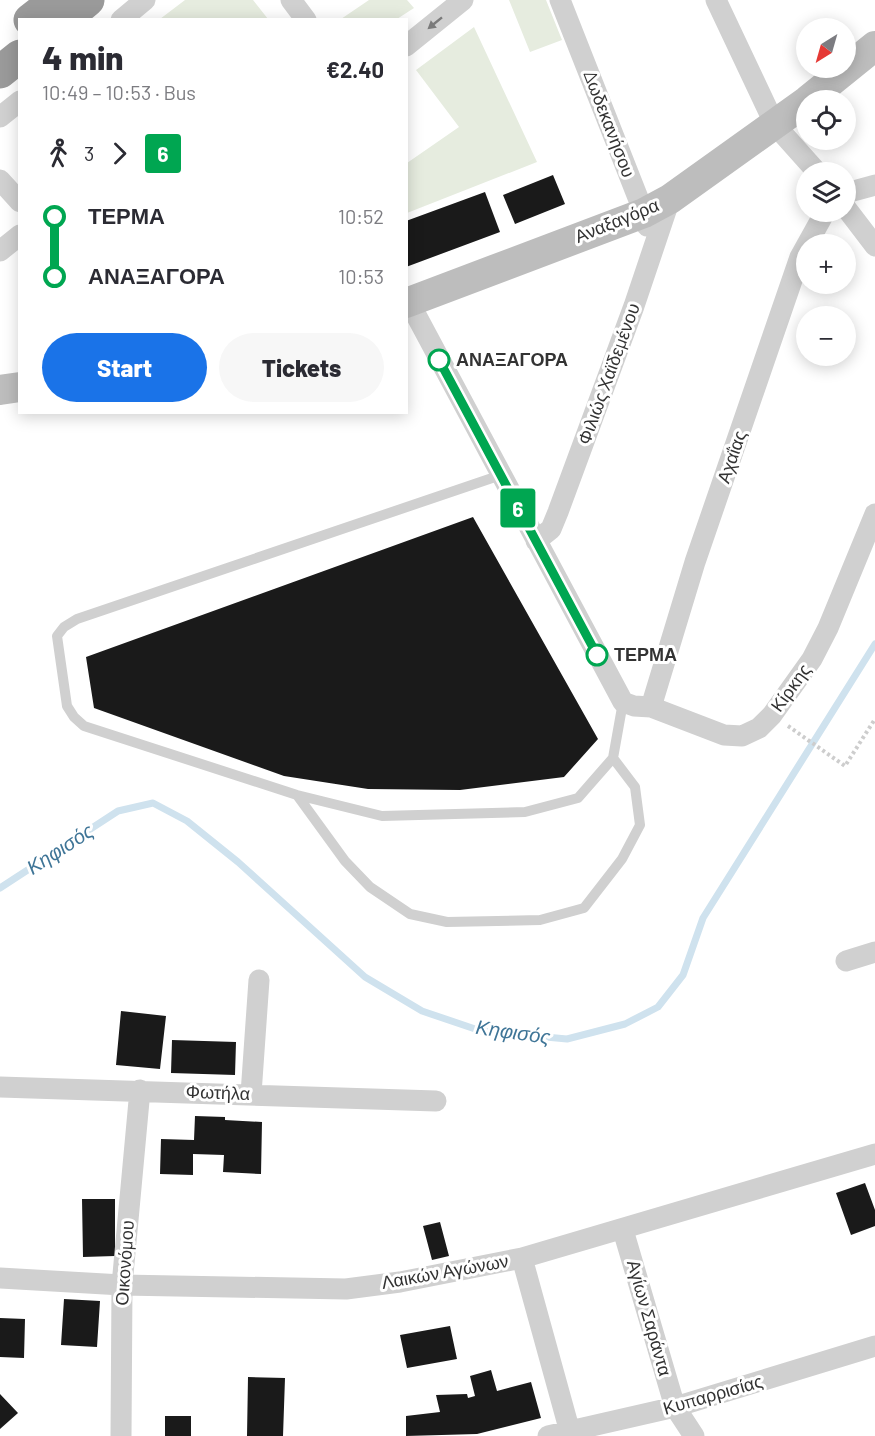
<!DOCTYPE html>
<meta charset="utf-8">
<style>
:root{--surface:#fff;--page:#f7f7f7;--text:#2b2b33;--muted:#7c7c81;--accent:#1a73e8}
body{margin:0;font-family:Barlow,sans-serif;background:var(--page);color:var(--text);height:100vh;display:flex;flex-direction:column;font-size:22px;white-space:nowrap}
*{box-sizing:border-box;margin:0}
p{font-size:20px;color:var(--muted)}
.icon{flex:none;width:33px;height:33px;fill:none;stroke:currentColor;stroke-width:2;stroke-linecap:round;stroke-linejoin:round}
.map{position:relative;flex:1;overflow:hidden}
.panel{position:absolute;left:18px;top:18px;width:390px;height:396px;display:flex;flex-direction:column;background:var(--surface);border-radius:0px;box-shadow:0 3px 15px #0003}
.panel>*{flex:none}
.badge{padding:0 12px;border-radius:4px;font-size:21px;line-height:39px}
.needle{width:39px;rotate:217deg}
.controls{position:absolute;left:796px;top:18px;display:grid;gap:12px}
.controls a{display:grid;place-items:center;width:60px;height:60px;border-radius:50%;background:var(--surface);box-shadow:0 3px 15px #0003;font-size:30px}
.map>.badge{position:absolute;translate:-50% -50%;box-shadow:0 0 0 3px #fff}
.legs{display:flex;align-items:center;gap:9px;height:66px;padding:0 24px;font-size:20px}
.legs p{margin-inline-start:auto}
.headline{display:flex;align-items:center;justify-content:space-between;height:102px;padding:0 24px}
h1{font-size:33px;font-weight:800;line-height:45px}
.action{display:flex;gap:12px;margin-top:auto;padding:12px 24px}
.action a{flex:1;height:69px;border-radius:36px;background:var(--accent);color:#fff;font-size:24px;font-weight:800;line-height:69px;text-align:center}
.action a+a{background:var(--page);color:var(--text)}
ul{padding:0 24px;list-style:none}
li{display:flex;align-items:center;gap:21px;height:60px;font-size:22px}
li i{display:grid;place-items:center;width:9px;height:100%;margin:0 8px;background:currentColor}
li i::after{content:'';width:15px;height:15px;margin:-8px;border:4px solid;border-radius:50%;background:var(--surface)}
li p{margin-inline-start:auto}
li:first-child i{background:linear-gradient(#0000 50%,currentColor 0)}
li:last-child i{background:linear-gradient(currentColor 50%,#0000 0)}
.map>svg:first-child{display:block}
.green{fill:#e6ecdf}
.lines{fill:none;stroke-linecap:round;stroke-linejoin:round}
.stream{stroke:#cfe2ee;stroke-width:7}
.building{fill:#1a1a1a}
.path{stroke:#cdcdcd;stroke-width:4;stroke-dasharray:3 3;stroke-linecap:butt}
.lane{stroke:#d0d0d0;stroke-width:10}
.street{stroke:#d0d0d0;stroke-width:21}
.secondary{stroke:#bdbdbd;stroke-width:30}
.highway{stroke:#9a9a9a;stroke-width:33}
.oneway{fill:#7a7a7a}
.line-1-casing{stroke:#fff;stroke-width:14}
.line-1{stroke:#00a651;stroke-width:9}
.stop-1-dot{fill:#fff;stroke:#00a651;stroke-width:3}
.labels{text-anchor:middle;stroke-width:6;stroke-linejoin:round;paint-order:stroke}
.street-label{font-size:18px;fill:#333;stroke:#fff}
.stop-label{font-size:18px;font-weight:bold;fill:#333;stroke:#fff;text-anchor:start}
.water-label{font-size:20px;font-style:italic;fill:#3f7597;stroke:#fff}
</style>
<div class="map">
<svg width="875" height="1436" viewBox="0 0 875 1436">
<rect width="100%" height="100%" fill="#fff"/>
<path class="green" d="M185,0H253L268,19H160Z
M369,0H407L414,8L397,19H341Z
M509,0H546L562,40L530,52Z
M474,27L537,162L407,213V163L459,127L416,70Z"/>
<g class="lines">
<path class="stream" d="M0,888L118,811L153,803L187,821L238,862L365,977L422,1011L481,1031L567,1039L625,1024L658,1007L683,975L703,918L875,644"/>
</g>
<path class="building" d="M553,175L565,204L515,224L503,195Z
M485,192L500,232L406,267V221Z
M473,517L598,739L564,777L460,790L368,789L284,776L94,708L86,657Z
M121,1011L166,1016L160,1069L116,1065Z
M172,1040L236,1042L235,1075L171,1073Z
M195,1116L225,1117V1120L262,1122L261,1174L223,1172L224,1155L193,1154V1175L160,1174L161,1139L194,1140Z
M865,1183L875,1210V1226L851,1235L836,1193Z
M82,1199H115V1256L83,1257Z
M440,1222L449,1256L432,1260L423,1226Z
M64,1299L100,1301L97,1347L61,1345Z
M0,1318L25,1319L24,1358L0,1357Z
M450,1326L457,1359L407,1368L400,1335Z
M491,1370L497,1391L531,1382L541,1418L477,1434L406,1436V1416L440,1412L436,1395L467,1394L468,1398L475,1396L470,1376Z
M248,1377L285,1378L283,1436H247Z
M0,1394L18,1413L0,1429Z
M165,1416H191V1436H165Z"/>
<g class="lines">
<path class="path" d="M788,726L845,766L875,719"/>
<path class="lane" d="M501,475L77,619L64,627L57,636L67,706L74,717L84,726L297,795L382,816L525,812L578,798L613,758L623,702
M297,795L345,861L370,887L410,914L447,922L540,920L584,908L622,859L640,825L635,787L613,758"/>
<path class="street" d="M291,0L306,20
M560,0L644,213L647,226
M716,0L775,125L817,172
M121,20L145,0
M406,46L463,0
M0,117L20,101
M0,180L20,202
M846,193L875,185
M846,208L875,246
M0,251L20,235
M409,302L623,702L634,706L651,707L724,735L742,736L759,728L772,715L812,659L828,628L875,514
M536,541L551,529L558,512L634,306L670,199
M651,707L695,562L800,257L825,212
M846,961L875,952
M0,1087L436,1101
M251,1094L259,980
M623,1230L675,1407L694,1436
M522,1258L570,1432
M0,1278L122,1285L346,1289L400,1282L522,1258L875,1154
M121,1436L122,1285L140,1090
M548,1436L675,1407L875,1346"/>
<path class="secondary" d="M808,100L875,46
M406,303L644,213L670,199L807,101
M0,390L20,387"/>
<path class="highway" d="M30,20L56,0
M64,20L88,0
M0,72L20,56"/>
</g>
<defs><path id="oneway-solid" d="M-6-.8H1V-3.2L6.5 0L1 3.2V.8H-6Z" transform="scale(1.5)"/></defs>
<use class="oneway" href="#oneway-solid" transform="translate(435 23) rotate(141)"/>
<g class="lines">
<g class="line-1-casing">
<path id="line-1" d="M439,360L597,655"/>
</g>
<use href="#line-1" class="line-1"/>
</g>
<g class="stop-1-dot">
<circle cx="439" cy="360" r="10"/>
<circle cx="597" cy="655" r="10"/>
</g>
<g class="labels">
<g class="street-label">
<text transform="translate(609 124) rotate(69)" y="6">Δωδεκανήσου</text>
<text transform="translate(617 221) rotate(-22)" y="6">Αναξαγόρα</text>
<text transform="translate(609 374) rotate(-70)" y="6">Φιλιώς Χαϊδεμένου</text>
<text transform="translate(732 457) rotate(-71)" y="6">Αχαΐας</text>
<text transform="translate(791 688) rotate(-54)" y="6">Κίρκης</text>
<text transform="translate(218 1093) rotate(2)" y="6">Φωτήλα</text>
<text transform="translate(125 1263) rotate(-86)" y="6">Οικονόμου</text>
<text transform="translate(445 1272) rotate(-10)" y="6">Λαικών Αγώνων</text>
<text transform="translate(649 1318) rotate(74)" y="6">Αγίων Σαράντα</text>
<text transform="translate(713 1395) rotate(-16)" y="6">Κυπαρρισίας</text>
</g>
<g class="stop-label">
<text x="456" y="366">ΑΝΑΞΑΓΟΡΑ</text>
<text x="614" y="661">ΤΕΡΜΑ</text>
</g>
<g class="water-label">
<text transform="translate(60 849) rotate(-33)" y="7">Κηφισός</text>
<text transform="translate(513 1032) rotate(8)" y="7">Κηφισός</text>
</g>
</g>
</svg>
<div class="controls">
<a><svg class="needle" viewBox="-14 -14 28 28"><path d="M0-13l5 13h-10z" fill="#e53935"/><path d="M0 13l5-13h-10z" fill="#7c7c81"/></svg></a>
<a><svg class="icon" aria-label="locate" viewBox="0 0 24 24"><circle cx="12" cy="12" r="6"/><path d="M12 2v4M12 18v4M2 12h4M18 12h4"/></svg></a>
<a><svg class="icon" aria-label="layers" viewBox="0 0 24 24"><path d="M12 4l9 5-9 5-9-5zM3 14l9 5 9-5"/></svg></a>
<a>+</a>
<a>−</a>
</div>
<b class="badge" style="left:518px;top:508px;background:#00a651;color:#fff">6</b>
<section class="panel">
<div class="headline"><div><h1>4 min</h1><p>10:49 – 10:53 · Bus</p></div><b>€2.40</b></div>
<div class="legs"><svg class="icon" aria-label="walk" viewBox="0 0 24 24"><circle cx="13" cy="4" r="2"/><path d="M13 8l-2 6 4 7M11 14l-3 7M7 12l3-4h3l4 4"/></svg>3<svg class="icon" aria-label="forward" viewBox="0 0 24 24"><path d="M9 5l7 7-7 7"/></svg><b class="badge" style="background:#00a651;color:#fff">6</b></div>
<ul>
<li><i style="color:#00a651"></i><b>ΤΕΡΜΑ</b><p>10:52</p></li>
<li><i style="color:#00a651"></i><b>ΑΝΑΞΑΓΟΡΑ</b><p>10:53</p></li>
</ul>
<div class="action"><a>Start</a><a>Tickets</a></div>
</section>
</div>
